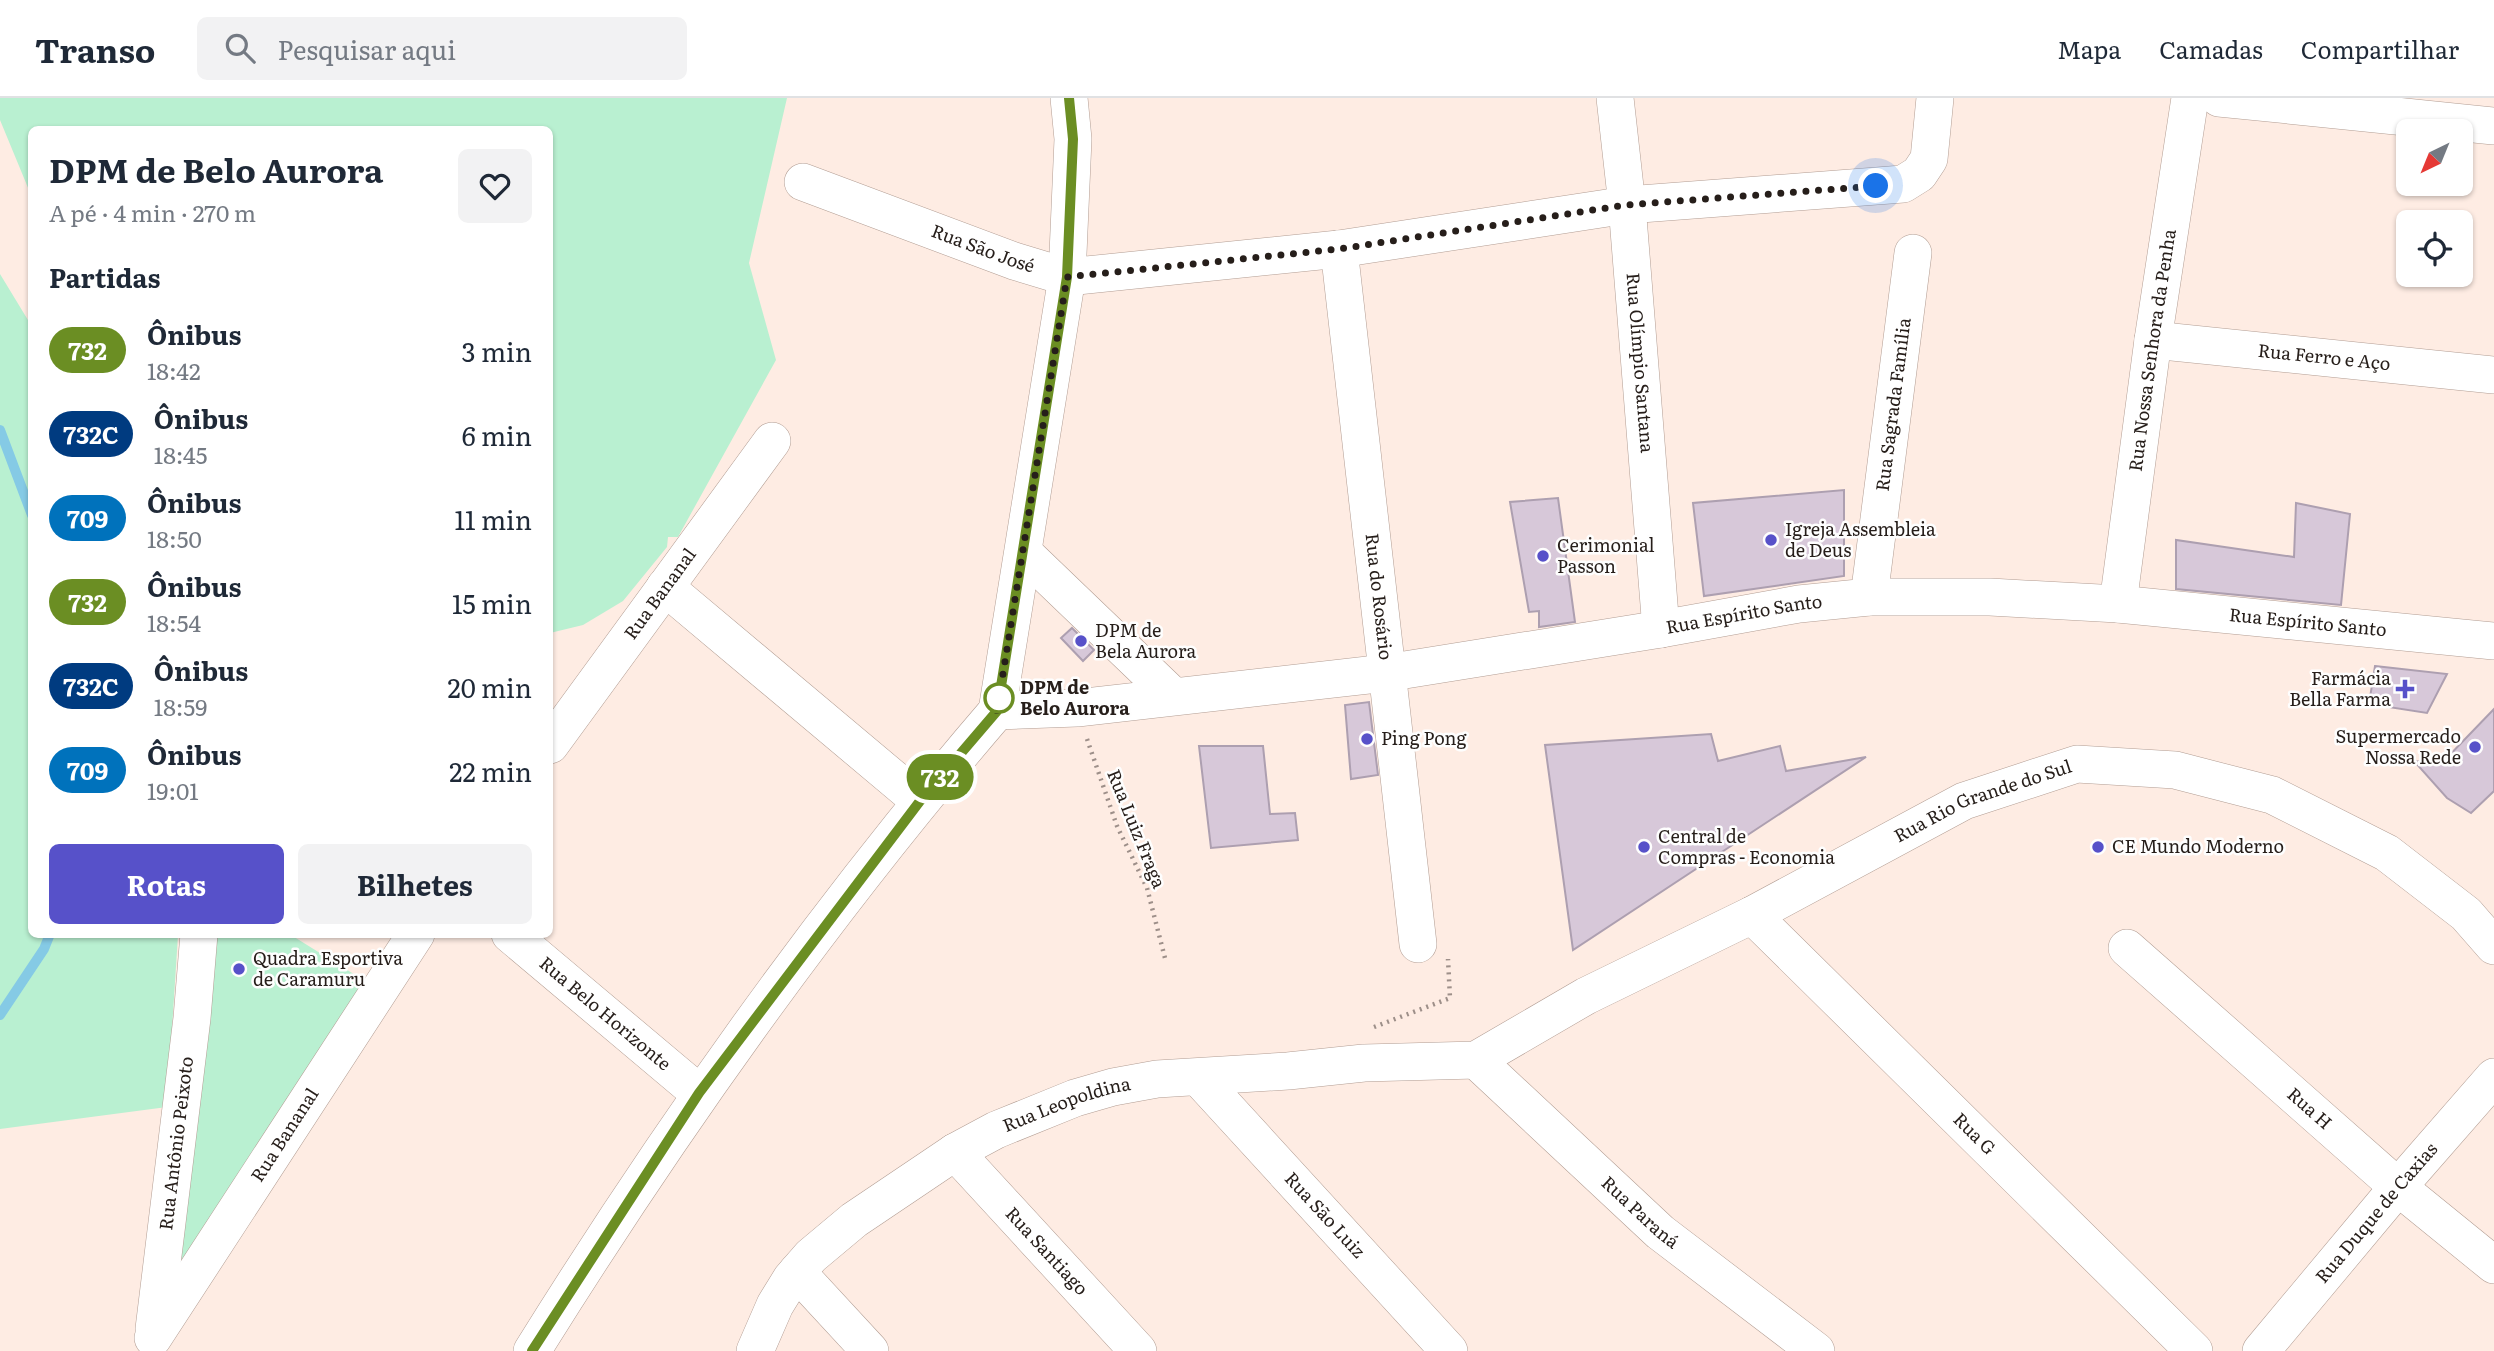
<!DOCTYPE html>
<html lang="pt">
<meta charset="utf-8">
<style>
:root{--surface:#fff;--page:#f2f2f3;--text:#1f2937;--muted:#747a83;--line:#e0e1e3;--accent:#5751c9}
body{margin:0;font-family:Literata,serif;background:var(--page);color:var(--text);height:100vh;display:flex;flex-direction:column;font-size:26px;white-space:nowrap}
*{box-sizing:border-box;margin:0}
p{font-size:23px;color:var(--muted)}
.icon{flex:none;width:38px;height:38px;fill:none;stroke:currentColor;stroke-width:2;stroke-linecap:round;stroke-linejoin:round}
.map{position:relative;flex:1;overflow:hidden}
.drawer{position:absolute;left:28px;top:28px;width:525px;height:812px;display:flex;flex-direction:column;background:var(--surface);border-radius:10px;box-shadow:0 2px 5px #0004}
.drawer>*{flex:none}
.badge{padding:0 14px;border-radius:23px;font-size:24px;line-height:46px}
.needle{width:46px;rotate:223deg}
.fabs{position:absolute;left:2396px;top:21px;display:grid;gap:14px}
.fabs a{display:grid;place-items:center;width:77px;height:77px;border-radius:10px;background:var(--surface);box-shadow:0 2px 5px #0004;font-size:35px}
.you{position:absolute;width:35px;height:35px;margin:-18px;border:5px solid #fff;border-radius:50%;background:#1a73e8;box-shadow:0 0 0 10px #1a73e833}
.map>.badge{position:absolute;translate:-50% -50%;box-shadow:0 0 0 4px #fff}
h2{padding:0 21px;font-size:26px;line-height:63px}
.round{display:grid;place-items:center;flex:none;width:74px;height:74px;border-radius:10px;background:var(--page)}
.summary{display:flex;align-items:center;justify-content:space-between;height:119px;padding:0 21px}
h1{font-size:33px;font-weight:700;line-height:52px}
.button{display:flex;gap:14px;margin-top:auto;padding:14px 21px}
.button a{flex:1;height:80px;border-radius:10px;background:var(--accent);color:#fff;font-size:28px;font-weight:700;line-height:80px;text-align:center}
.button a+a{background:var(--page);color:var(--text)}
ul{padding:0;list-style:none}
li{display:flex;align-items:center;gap:21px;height:84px;padding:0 21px}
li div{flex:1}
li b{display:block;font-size:26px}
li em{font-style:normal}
li .badge{min-width:77px;font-weight:700;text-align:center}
header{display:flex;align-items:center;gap:42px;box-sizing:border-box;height:98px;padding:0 35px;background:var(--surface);border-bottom:2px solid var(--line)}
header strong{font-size:33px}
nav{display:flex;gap:38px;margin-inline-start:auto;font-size:24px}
.search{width:490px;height:63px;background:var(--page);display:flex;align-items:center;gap:18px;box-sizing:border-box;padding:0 24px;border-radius:10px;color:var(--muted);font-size:26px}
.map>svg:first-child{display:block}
.green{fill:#b9f0d1}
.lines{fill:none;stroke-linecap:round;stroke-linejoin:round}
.stream{stroke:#85cae5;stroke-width:10}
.building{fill:#d7c8d9;stroke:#ad9fb0;stroke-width:2}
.minor-casing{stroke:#b29d93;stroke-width:38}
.path{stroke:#9d8f89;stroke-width:4.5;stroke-dasharray:2 5;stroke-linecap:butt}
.minor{stroke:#fff;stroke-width:37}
.line-casing{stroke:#fff;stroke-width:16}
.line{stroke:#6b8e23;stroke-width:10}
.walk{stroke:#261e1a;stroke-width:7;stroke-dasharray:0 12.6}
.poi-dot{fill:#5751c9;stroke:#fefefe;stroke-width:2.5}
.stop-dot{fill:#fff;stroke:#6b8e23;stroke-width:3.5}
.labels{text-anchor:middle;stroke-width:5;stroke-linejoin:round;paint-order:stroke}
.street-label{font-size:18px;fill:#261e1a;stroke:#fefefe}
.poi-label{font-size:18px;fill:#261e1a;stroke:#fefefe;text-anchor:start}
.stop-label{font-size:18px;font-weight:bold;fill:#261e1a;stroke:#fefefe;text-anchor:start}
</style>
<header>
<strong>Transo</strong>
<div class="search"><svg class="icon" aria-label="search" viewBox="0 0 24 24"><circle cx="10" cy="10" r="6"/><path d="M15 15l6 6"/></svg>Pesquisar aqui</div>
<nav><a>Mapa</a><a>Camadas</a><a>Compartilhar</a></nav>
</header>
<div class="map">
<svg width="2494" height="1253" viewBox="0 0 2494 1253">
<rect width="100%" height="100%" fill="#feece3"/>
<path class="green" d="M0,0H787L749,165L776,262L678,439H668L667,449L623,503L583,527L550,535V32H32L31,97L0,22Z
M0,176L31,227L32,836L178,837L167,1009L0,1031Z
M207,837H291L373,888L160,1222Z"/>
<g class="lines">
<path class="stream" d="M0,332L32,417
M0,917L44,851L50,836"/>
</g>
<path class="building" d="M1844,392V478L1704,498L1693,405Z
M1558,400L1575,524L1539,529V513L1529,514L1510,404Z
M2296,405L2350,416L2341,507L2176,491V442L2294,459Z
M1072,530L1094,552L1083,563L1061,540Z
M2375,568L2447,576L2427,615L2369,606Z
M1369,604L1378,677L1351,681L1345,607Z
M2494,611V693L2471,715L2447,700L2414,663L2441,666Z
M1711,636L1718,663L1780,648L1786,673L1866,659L1573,852L1545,647Z
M1199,648H1263L1270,716L1295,715L1298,742L1211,750Z"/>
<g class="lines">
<g class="minor-casing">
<g id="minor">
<path id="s1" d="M1615,0L1627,107L1661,531"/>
<path d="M2219,0L2494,28"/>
<path id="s2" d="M803,84L1014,163L1067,179L1339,151L1627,107L1903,86L1919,76L1929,61L1935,0"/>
<path id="s3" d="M1339,151L1418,846"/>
<path id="s4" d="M2153,242L2494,277"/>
<path d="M1024,455L1173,598"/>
<path d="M665,489L920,703"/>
<path id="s5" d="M1869,499L1913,155"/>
<path id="s6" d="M2118,506L2153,242L2190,0"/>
<path id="s7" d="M997,613L1077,610L1386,575L1661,531L1799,506L1869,499H1990L2118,506L2494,543"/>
<path d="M997,613L1067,179L1073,41L1069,0"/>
<path id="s8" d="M550,647L772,343"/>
<path id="s9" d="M1752,817L2194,1253"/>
<path id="s10" d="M510,836L699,995"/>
<path id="s11" d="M2127,850L2398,1089L2494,1167"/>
<path id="s12" d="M1476,962L1660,1134L1816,1253"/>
<path id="s13" d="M1199,980L1449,1253"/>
<path id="s14" d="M955,1054L1138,1253"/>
<path d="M797,1174L870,1253"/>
<path id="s15" d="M154,1231L192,920L199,836"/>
<path id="s16" d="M153,1240L416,836"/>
<path d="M532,1253C671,1030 825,813 997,613"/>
<path id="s17" d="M755,1253L775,1207L791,1181L811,1158L854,1122L955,1054L996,1032L1075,1000L1113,989L1157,981L1288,973L1364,965L1476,962L1586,898L1752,817L1964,703L2077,666L2175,672L2272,697L2387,755L2466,816L2494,848"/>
<path id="s18" d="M2261,1253L2398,1089L2494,979"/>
</g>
</g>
<path class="path" d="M1087,641L1117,728L1147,790L1166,864
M1374,929L1450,900L1448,861"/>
<use href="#minor" class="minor"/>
</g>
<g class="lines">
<g class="line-casing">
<path id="line" d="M532,1253L699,995L920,703L997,613L1067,179L1073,41L1069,0"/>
</g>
<use href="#line" class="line"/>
<path class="walk" d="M999,600L997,613L1067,179L1339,151L1626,107L1876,88"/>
</g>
<g class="poi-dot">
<circle cx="1771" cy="442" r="7"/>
<circle cx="1543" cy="458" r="7"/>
<circle cx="1081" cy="543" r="7"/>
<path d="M2401.5 580.5h7v7h7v7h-7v7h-7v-7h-7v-7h7z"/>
<circle cx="1367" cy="641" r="7"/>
<circle cx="2475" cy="649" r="7"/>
<circle cx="1644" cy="749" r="7"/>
<circle cx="2098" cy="749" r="7"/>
<circle cx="239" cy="871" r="7"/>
</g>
<circle class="stop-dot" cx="999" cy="600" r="14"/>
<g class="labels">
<g class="street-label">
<text dy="6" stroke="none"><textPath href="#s2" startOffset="192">Rua São José</textPath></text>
<text dy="6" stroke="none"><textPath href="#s6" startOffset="256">Rua Nossa Senhora da Penha</textPath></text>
<text dy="6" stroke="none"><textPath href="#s4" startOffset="172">Rua Ferro e Aço</textPath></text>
<text dy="6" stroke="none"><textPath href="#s1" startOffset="266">Rua Olímpio Santana</textPath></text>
<text dy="6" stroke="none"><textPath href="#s5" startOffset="194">Rua Sagrada Família</textPath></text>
<text dy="6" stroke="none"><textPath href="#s8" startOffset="187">Rua Bananal</textPath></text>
<text dy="6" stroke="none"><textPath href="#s3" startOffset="350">Rua do Rosário</textPath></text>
<text dy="6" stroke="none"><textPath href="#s7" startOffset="754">Rua Espírito Santo</textPath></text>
<text dy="6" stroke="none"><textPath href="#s7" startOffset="1320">Rua Espírito Santo</textPath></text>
<text dy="6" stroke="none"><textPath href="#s17" startOffset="1395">Rua Rio Grande do Sul</textPath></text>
<text transform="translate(1136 731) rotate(68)" y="6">Rua Luiz Fraga</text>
<text dy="6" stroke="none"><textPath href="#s10" startOffset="124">Rua Belo Horizonte</textPath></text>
<text dy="6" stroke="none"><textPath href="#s17" startOffset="411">Rua Leopoldina</textPath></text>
<text dy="6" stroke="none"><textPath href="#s11" startOffset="243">Rua H</textPath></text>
<text dy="6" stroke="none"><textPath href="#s9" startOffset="312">Rua G</textPath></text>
<text dy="6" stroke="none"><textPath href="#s16" startOffset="242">Rua Bananal</textPath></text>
<text dy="6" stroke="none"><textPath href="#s15" startOffset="187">Rua Antônio Peixoto</textPath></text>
<text dy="6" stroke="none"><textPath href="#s12" startOffset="224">Rua Paraná</textPath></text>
<text dy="6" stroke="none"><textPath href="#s18" startOffset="180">Rua Duque de Caxias</textPath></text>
<text dy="6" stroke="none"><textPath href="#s13" startOffset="186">Rua São Luiz</textPath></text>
<text dy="6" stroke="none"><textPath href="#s14" startOffset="135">Rua Santiago</textPath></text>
</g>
<g class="poi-label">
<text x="1785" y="438">Igreja Assembleia<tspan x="1785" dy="21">de Deus</tspan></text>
<text x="1557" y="454">Cerimonial<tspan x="1557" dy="21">Passon</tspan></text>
<text x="1095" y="539">DPM de<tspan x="1095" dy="21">Bela Aurora</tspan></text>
<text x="2391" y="587" text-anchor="end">Farmácia<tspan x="2391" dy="21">Bella Farma</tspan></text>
<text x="2461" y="645" text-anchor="end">Supermercado<tspan x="2461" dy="21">Nossa Rede</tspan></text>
<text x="1381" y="647">Ping Pong</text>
<text x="1658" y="745">Central de<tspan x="1658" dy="21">Compras - Economia</tspan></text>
<text x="2112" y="755">CE Mundo Moderno</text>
<text x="253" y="867">Quadra Esportiva<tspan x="253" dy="21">de Caramuru</tspan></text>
</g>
<g class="stop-label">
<text x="1020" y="596">DPM de<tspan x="1020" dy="21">Belo Aurora</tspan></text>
</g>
</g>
</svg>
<div class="fabs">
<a><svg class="needle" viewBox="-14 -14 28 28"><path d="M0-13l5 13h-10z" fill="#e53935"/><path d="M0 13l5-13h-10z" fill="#747a83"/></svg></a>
<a><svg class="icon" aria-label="locate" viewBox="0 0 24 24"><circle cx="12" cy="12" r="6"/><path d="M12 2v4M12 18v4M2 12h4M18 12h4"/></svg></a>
</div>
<div class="you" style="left:1876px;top:88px"></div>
<b class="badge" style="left:940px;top:679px;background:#6b8e23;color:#fff">732</b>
<section class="drawer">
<div class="summary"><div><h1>DPM de Belo Aurora</h1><p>A pé · 4 min · 270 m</p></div><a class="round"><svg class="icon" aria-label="heart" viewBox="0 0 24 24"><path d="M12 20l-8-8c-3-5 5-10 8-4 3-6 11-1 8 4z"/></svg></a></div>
<h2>Partidas</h2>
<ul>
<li><span class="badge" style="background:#6b8e23;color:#fff">732</span><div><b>Ônibus</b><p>18:42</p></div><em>3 min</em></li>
<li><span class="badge" style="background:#003b80;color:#fff">732C</span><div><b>Ônibus</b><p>18:45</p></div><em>6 min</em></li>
<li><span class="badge" style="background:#0072bc;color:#fff">709</span><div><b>Ônibus</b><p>18:50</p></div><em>11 min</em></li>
<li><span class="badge" style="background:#6b8e23;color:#fff">732</span><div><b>Ônibus</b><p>18:54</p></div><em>15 min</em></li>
<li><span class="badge" style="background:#003b80;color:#fff">732C</span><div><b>Ônibus</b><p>18:59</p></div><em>20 min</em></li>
<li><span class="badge" style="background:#0072bc;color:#fff">709</span><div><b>Ônibus</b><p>19:01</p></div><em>22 min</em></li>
</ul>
<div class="button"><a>Rotas</a><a>Bilhetes</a></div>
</section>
</div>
